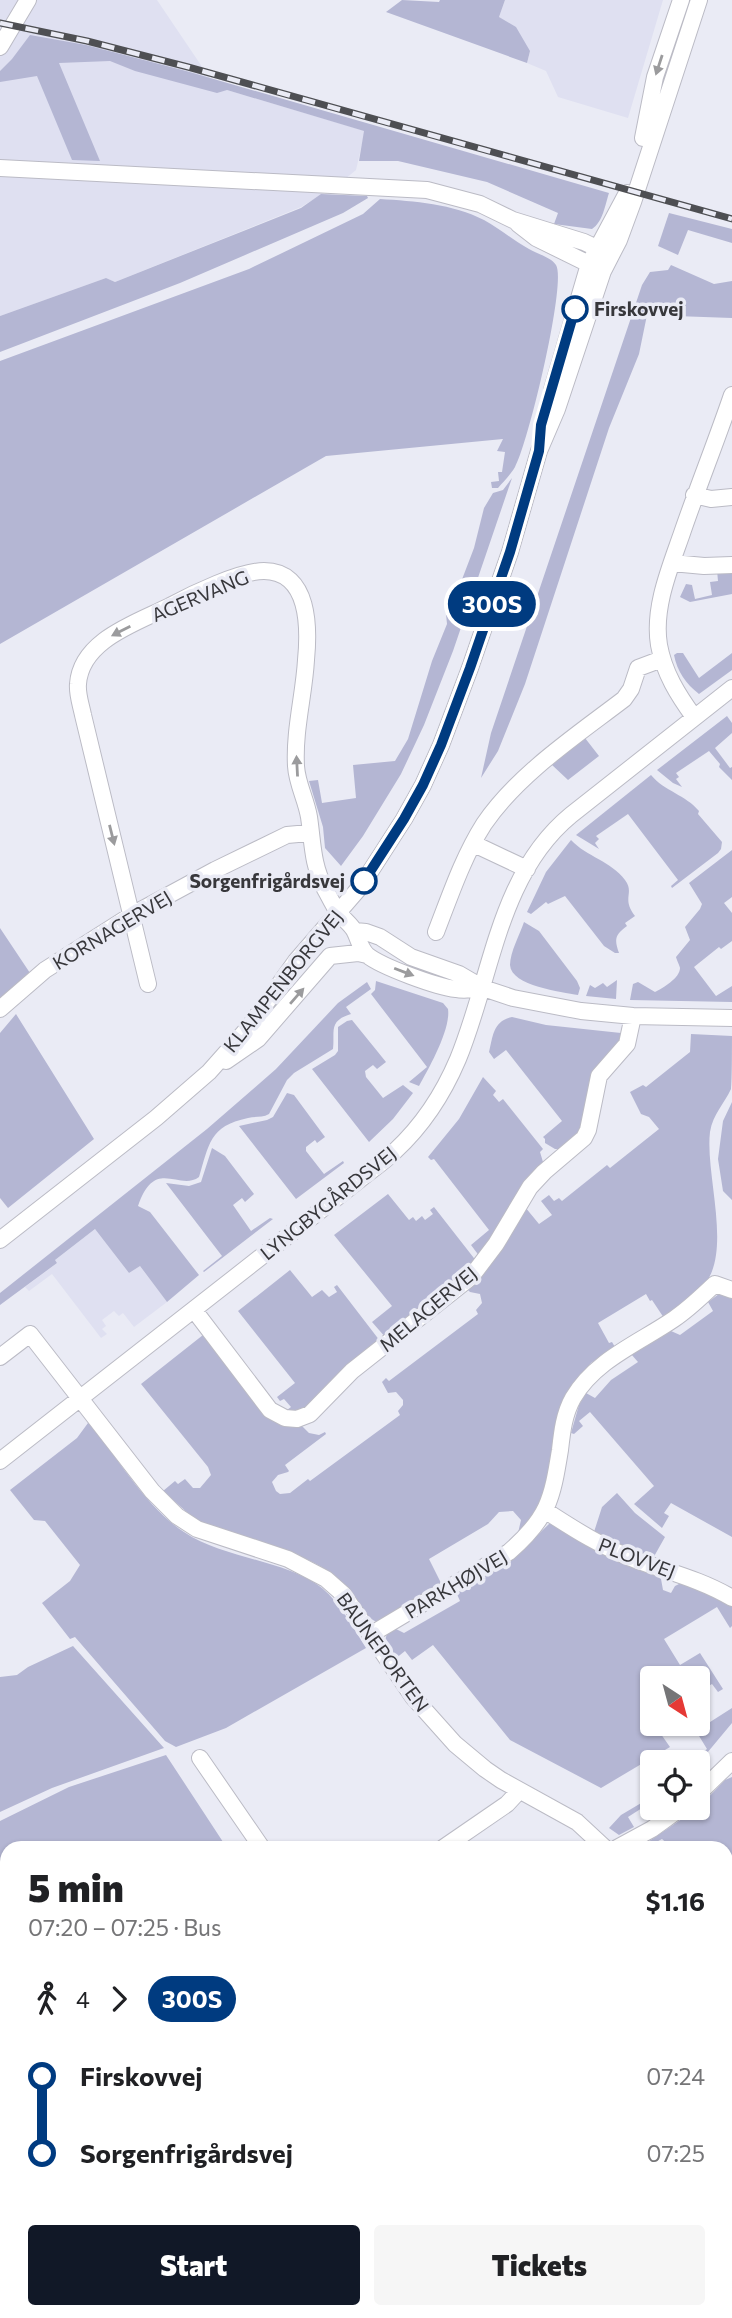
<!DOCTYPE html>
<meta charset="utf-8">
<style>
:root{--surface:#fff;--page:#f6f6f6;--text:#202124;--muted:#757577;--accent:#111827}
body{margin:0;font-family:Commissioner,sans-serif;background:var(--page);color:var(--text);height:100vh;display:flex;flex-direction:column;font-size:26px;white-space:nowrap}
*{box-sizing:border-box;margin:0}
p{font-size:23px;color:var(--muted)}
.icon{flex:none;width:38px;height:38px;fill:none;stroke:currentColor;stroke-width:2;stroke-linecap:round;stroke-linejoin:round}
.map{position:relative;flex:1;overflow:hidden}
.side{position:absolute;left:0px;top:1841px;width:733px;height:478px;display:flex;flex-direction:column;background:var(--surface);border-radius:21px 21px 0 0;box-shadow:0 2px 5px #0004}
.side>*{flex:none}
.badge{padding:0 14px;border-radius:23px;font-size:24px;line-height:46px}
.needle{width:46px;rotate:144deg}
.controls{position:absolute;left:640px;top:1666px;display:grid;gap:14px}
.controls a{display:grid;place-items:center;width:70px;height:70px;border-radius:7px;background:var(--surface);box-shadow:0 2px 5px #0004;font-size:35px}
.map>.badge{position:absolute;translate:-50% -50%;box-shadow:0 0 0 4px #fff}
.legs{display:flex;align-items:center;gap:10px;height:77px;padding:0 28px;font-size:23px}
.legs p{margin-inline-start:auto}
.summary{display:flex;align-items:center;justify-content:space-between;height:119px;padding:0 28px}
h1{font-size:38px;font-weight:800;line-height:52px}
.action{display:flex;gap:14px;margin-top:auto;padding:14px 28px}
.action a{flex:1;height:80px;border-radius:7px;background:var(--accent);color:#fff;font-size:28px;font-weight:800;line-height:80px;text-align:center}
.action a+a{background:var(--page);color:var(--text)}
ul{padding:0 28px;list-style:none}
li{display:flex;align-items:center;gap:24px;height:77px;font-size:26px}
li i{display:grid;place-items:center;width:10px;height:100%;margin:0 9px;background:currentColor}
li i::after{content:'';width:18px;height:18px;margin:-9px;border:5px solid;border-radius:50%;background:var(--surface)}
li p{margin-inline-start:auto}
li:first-child i{background:linear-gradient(#0000 50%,currentColor 0)}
li:last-child i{background:linear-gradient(currentColor 50%,#0000 0)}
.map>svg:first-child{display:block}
.built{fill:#dfe0f1}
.green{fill:#b4b6d3}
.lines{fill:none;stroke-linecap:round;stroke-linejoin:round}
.minor-casing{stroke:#bbbbc5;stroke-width:18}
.minor{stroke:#fff;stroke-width:16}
.rail-casing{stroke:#4e4f53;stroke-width:7}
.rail{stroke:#eaebf5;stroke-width:4.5;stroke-dasharray:13;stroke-linecap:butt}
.oneway{fill:#9b9b9d}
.line-1-casing{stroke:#fff;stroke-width:16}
.line-1{stroke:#003b80;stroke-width:10}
.stop-1-dot{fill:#fff;stroke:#003b80;stroke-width:3.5}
.labels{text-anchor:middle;stroke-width:7;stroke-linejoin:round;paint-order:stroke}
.stop-label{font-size:19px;font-weight:bold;fill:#37373b;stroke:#eaebf5;text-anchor:start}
.street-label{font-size:19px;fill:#37373b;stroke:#eaebf5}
</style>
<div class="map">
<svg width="732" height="2318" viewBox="0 0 732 2318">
<rect width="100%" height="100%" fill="#eaebf5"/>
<path class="built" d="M0,0H157L213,83L227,90L365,131L356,170L339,184L301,207L115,282L106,278L0,316Z
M505,0H663L628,118L558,97L546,71L527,63L530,51L499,17Z
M95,1229L129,1273L139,1265L167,1302L134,1327L123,1313L119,1316L114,1311L102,1320L106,1326L102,1329L107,1334L101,1338L52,1274L29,1291L25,1287L57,1263L55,1260Z
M732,1791V2318H360L365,2312H726V1848H672Z"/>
<path class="green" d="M402,0L439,2L440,0H505L499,17L516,27L530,51L527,63L386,12Z
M30,35L86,45L186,71L609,193C605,205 603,222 592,229L554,224L558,213L487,182L398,161H359L364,131L227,90L217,93L135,71L110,61L59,63L100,161L72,160L37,76L0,82V71L12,59Z
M321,194L367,196L368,198L343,213L180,283L0,352V316L106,278L115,282L301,208Z
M380,199C414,201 453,204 484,220C500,229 513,240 529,249C537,254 551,257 556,265C567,282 528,445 515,467C511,474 504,481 498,488H492L491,482L499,481L498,472H502L505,452L497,451L503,439L326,456L0,644V361L249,269L363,214Z
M669,213L732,229V243L688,230L678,255L658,246Z
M671,265L714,284L732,281V318L647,315L639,354L609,428L525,684L498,751L481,778L491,733L642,285L650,272L668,270Z
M512,478L453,651L424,725L401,774L363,836L341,866L325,848L323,827L309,781L318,780L322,803L356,798L353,765L395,761L408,739L432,661L447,624L446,614L456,612L461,582L474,548L484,508L493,493L503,490Z
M732,568V594L690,602L680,597L686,584L692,585L695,599L712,595L710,582L718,581L717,570Z
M677,653H683L699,678L732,653V670L699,694C686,684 677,671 674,655Z
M727,716L732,723V733L715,748L730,768L732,767V780L719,767L720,764L709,751L676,773L679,777L676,779L682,787L673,783L657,770Z
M585,738L599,756L568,780L551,764Z
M651,775C664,791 686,795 699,811L698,814L722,842L721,849L718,853L672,888L671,886L678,880L628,814L596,836L599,839L595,843L599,849L576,835Z
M571,840C587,857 611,861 625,880C635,893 621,898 635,916L625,923L627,926C615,935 614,939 619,953H615L604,946L565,896L548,904L546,902L531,914L527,912L546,872Z
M732,850V897L724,903L732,913V941L721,949L719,947L694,967L716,996L732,986V1002L630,1000L633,984L638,982L655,992C663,988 680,978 680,968C680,967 676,958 676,957L690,940L685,927L700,909L702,904L689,883Z
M524,922L539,931L577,981L580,988L578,995C562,992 511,986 510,965C510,952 520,934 524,922Z
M0,928L30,973L0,998Z
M617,980L616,999L586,996L590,985L595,988L603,983L607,987Z
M376,981L443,1003L448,1009C451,1029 429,1068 419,1086L409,1082L427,1067L371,994L375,990Z
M367,982L371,989L346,1007L351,1014C328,1021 335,1031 333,1049L294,1073L287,1080L269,1114C262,1118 255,1116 248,1118C209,1126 209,1145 199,1177C179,1192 155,1156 138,1206L150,1212L199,1275L167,1302L140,1266L129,1273L95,1229L55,1260L57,1263L0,1305V1293L207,1129L276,1069L338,1003Z
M16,1014L94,1139L8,1208L0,1198V1033Z
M512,1017L546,1025L621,1033V1042L582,1130L562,1149H555L545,1143V1139L543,1137L562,1121L506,1050L494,1059L489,1052C493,1036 493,1021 512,1017Z
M352,1020L386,1062L377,1069L373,1065L365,1071L366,1077L383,1098L403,1085L413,1093L393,1119L369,1142L312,1069L335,1055L338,1051V1027L347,1021Z
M691,1034L732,1036C732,1046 732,1082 731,1089C724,1104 713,1114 710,1132C705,1174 732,1249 705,1284C695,1297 677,1308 664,1318L652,1300L650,1301L646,1294L598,1323L609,1343L612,1342L615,1347L591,1363L568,1393L543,1497L532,1518L518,1533L521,1520L513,1511L499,1512L488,1524L429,1559L442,1585L377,1622C358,1614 347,1584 328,1571C299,1551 241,1537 206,1525L191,1516L163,1491L175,1481L178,1484L185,1479L193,1488H200L211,1475L208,1467L141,1384L203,1335L258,1404L302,1426L309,1433L319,1435L325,1432L326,1434L285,1465L289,1471L288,1472L278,1475L272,1482L276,1491L280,1494L290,1493L308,1479L310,1481L400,1415L398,1411L403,1405V1400L396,1392L388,1393L382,1382L386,1378L389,1381L478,1314L476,1310L482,1303L480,1294L470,1292L466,1288L525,1207L539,1224L552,1215L541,1201L549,1195L554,1201L559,1198L562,1201L607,1165L610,1168L659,1129L649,1117L641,1114L630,1092L643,1085L646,1087L690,1052Z
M483,1077L496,1091L493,1095L499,1102L503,1099L543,1149L540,1152L543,1162L480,1257L471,1245L489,1230L434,1159L431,1160L428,1157L459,1119Z
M287,1093L294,1095L325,1137L317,1143L315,1140L306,1147V1151L324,1174L343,1161L344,1163L296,1199L239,1126L267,1120L273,1117Z
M732,1102V1200L723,1191L718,1159L723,1121Z
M212,1148L225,1156L254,1194L245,1202L242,1198L233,1205L251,1231L270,1218L273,1219L204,1272L203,1271L222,1256L166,1183L189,1186L201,1182Z
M388,1194L409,1220L413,1217L416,1221L422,1216L425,1220L433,1214L430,1210L434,1207L477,1262L386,1338L372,1322L392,1306L334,1235Z
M290,1270L312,1297L322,1290L329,1297L337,1292L334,1287L337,1285L380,1341L308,1408L290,1413L287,1410L291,1407L284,1399L280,1401L277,1397L295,1383L238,1311Z
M719,1294L732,1299V1537L671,1503L664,1513L669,1516L662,1528L634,1504L654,1486L590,1412L579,1421L583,1426L574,1434L571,1433L579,1405L586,1393L595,1398L611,1380L638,1362L631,1354L671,1331L680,1335L713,1311L708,1302Z
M88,1423L91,1424C117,1458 148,1509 184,1532C224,1559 284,1559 322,1588C341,1604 353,1628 366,1648L226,1728L176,1747L165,1741L75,1637L70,1639L42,1603L70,1581L80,1565L45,1521L34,1520L10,1490L77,1438Z
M617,1493L635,1513L665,1537L652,1560L608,1542L594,1532L602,1507Z
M549,1524H552L658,1575L661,1579L663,1590L671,1593L675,1586L681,1583L732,1603V1626L730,1628L717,1607L664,1639L680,1665L700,1653L723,1689L718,1692L712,1684L698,1692V1678H653V1719L651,1720L670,1747L601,1788L510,1740L433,1645L412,1660L405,1651L395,1659L385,1640L387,1634L396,1629L404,1633L460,1601L456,1592L518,1554Z
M73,1646L164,1748L52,1788L0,1812V1677L17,1675L28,1667Z
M732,1708V1723L702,1759L710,1767L701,1776L698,1773V1762H688L707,1749L696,1731Z
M166,1755L227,1848H7V1950L0,1939V1821L69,1787Z
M732,1777V2288L728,2289L726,1848H672L662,1839L645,1848H639L698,1808L725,1780Z
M653,1796V1801L628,1817L634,1827L619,1835L609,1828L621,1815Z"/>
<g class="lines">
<g class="minor-casing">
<path id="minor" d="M0,47L28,0
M643,138L655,77L681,0
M0,168L427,190L480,204L513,220L584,242L611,255
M518,224L536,238L599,269
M552,390L589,264L627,193
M694,495L711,499L732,497
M672,563L704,566L732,565
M694,717C678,695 664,673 659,645C653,609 669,570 681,536C697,489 716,442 732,395
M474,844L527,869
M355,931L366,932L380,937L411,957L459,974L483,988L513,998L581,1011L633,1016L732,1018
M436,932C450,896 463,857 484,824C518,774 577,735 624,699L631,689L638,668L662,659
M148,984L83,715C81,705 77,694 78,684C81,640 136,623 170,606C192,594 240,571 264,571C310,571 309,629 306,660C304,695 294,730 296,766C297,784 306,799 309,817C313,844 312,864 325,889C329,896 333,905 338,912C343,919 352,925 355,932C359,940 360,948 367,955C382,967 437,987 456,989C465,991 474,989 483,988
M0,1009L45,970L130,916L215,870L287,835L309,833
M226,1061L258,1039L330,956L358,953L367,955
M0,1240L156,1118L209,1072L249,1027L296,961L361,886L404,819L423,785L441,745L470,668L510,552L539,451L557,409L603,271L619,240L633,202L699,0
M194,1310L270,1410L285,1418L297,1419L310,1414L352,1371L471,1277L496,1244L530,1187L544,1172L584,1138L588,1130L599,1076L627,1044L633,1016
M0,1357L30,1334L152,1491L177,1516L197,1529L288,1559L326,1579L343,1594L413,1697L455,1744L485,1769L501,1780L577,1822L605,1848
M0,1461L358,1181C370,1171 384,1162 395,1151C422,1126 444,1092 458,1059C492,977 498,875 571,815L732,688
M546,1511C575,1530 604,1548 636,1560C669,1572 702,1580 732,1598
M370,1635L509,1552C548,1518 552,1500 560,1450C562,1432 564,1414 573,1398C595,1360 639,1343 674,1319C689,1309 702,1296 715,1284L732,1290
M200,1758L262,1848
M698,1794L732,1761
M443,1848L507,1804L519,1791
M617,1848L652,1829L681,1808
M348,2312L349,2318"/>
</g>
<use href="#minor" class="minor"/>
<g class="rail-casing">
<path id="rail" d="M0,23L87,41L188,67L732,219"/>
</g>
<use href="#rail" class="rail"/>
</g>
<defs><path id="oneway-solid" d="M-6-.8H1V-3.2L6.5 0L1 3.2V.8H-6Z" transform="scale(1.75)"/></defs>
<g class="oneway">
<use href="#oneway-solid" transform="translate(659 65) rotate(108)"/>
<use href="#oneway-solid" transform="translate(121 631) rotate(153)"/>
<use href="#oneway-solid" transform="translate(297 766) rotate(-93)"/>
<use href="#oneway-solid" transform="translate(112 835) rotate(76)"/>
<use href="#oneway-solid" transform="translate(404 972) rotate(21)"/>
<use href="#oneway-solid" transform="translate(297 996) rotate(-49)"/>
</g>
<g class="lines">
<g class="line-1-casing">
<path id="line-1" d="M364,881L404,819L423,785L441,745L470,668L510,552L539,451L541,425L575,309"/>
</g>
<use href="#line-1" class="line-1"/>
</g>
<g class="stop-1-dot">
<circle cx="575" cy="309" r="12"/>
<circle cx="364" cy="881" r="12"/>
</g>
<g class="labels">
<g class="stop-label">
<text x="594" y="316">Firskovvej</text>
<text x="345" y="888" text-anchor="end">Sorgenfrigårdsvej</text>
</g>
<g class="street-label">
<text transform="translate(200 596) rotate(-23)" y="7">AGERVANG</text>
<text transform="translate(112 930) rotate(-31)" y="7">KORNAGERVEJ</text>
<text transform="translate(283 981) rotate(-51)" y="7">KLAMPENBORGVEJ</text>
<text transform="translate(328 1203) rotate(-39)" y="7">LYNGBYGÅRDSVEJ</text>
<text transform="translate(428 1309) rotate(-40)" y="7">MELAGERVEJ</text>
<text transform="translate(637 1558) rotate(21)" y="7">PLOVVEJ</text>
<text transform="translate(456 1584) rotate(-31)" y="7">PARKHØJVEJ</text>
<text transform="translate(383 1652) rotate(54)" y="7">BAUNEPORTEN</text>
</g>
</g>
</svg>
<div class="controls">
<a><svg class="needle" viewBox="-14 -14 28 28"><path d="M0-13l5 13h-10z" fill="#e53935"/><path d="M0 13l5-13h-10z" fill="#757577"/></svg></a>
<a><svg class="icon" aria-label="locate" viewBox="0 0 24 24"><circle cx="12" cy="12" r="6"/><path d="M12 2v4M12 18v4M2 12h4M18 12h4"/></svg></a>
</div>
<b class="badge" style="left:492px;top:604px;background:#003b80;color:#fff">300S</b>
<section class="side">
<div class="summary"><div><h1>5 min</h1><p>07:20 – 07:25 · Bus</p></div><b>$1.16</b></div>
<div class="legs"><svg class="icon" aria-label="walk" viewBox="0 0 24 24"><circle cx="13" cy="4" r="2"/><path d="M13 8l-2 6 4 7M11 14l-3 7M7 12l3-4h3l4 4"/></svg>4<svg class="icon" aria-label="forward" viewBox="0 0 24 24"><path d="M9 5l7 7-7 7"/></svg><b class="badge" style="background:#003b80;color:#fff">300S</b></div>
<ul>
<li><i style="color:#003b80"></i><b>Firskovvej</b><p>07:24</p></li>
<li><i style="color:#003b80"></i><b>Sorgenfrigårdsvej</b><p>07:25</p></li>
</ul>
<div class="action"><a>Start</a><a>Tickets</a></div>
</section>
</div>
